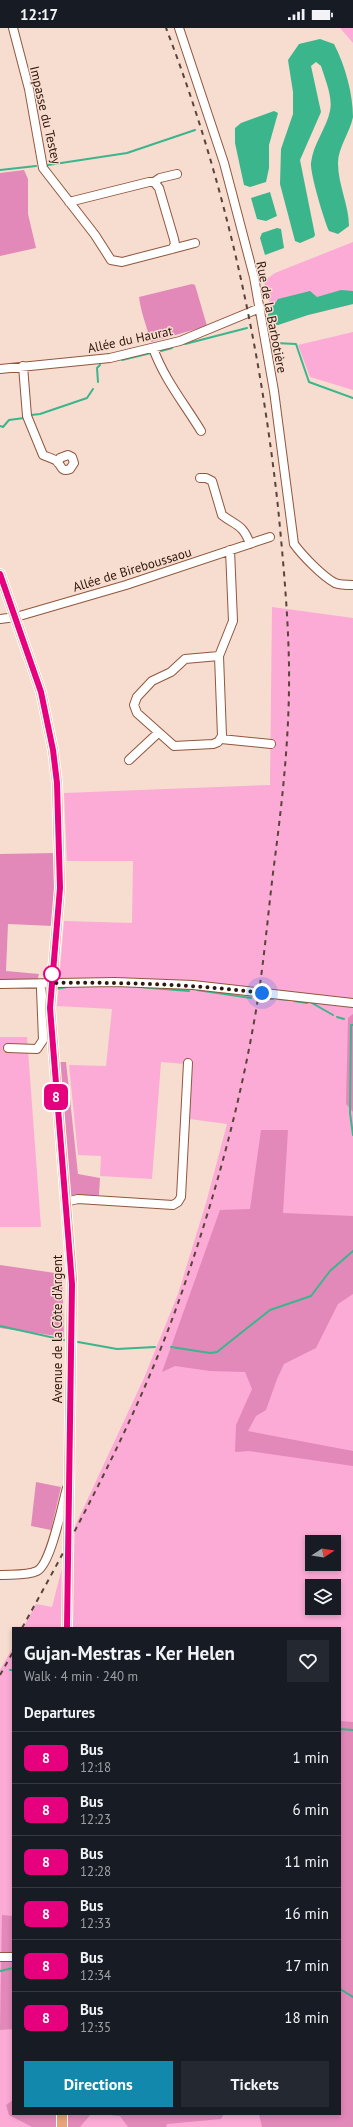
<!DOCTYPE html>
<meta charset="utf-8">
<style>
:root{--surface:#171b24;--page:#242831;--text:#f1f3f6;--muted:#9ea1a6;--line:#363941;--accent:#1288ac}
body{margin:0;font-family:"PT Sans",sans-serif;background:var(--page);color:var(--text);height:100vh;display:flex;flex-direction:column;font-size:15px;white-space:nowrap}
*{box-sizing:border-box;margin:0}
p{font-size:13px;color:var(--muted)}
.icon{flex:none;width:22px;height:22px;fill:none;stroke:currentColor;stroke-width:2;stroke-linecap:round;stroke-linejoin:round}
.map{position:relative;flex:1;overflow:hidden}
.drawer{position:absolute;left:12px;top:1599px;width:329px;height:488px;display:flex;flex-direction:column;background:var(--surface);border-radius:0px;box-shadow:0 2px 6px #0003}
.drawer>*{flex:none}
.badge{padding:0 8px;border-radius:6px;font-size:14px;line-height:26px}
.needle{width:26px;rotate:78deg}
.controls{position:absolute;left:305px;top:1507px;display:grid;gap:8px}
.controls a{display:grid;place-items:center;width:36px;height:36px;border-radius:0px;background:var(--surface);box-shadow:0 2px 6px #0003;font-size:20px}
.you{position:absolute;width:20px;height:20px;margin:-10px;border:3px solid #fff;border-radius:50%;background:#1a73e8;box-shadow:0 0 0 6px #1a73e833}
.map>.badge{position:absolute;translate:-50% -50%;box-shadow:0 0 0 2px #fff}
h2{padding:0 12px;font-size:15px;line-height:36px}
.round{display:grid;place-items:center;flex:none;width:42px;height:42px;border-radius:0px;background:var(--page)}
.summary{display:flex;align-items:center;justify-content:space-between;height:68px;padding:0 12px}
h1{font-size:19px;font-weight:700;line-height:30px}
.primary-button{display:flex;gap:8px;margin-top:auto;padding:8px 12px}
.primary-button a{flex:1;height:46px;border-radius:0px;background:var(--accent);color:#fff;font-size:16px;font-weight:700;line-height:46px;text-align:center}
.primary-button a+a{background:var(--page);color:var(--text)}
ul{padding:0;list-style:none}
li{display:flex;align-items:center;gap:12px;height:52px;padding:0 12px;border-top:1px solid var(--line)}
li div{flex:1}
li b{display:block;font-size:15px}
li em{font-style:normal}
li .badge{min-width:44px;font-weight:700;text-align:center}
.status{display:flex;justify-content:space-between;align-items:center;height:28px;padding:0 20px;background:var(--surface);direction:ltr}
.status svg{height:11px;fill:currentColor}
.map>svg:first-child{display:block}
.green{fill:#fbabd6;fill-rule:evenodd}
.forest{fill:#e289ba}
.water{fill:#3bb58b}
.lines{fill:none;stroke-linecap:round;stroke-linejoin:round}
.stream{stroke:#3bb58b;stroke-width:2}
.minor-casing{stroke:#90573c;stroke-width:10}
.major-casing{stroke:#fff;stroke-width:12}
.minor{stroke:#fff;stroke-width:8}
.major{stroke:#e9a379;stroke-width:10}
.rail{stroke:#5a4337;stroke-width:2;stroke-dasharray:5 5;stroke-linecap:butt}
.line-casing{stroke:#fff;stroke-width:9}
.line{stroke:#e6007e;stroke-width:6}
.walk{stroke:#2e170b;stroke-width:4;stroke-dasharray:0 7.2}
.stop-dot{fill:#fff;stroke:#e6007e;stroke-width:2}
.labels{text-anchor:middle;stroke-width:3;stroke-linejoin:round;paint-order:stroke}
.street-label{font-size:13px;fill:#2e170b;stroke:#f7dcd0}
</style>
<div class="status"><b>12:17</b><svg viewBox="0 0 49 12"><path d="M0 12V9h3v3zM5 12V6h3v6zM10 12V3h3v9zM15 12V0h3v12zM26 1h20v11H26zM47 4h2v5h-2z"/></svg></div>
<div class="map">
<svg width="353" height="2099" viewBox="0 0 353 2099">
<rect width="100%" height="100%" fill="#f7dcd0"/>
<path class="green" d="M338,0H353V15L340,0Z
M353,214V276L308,287L278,297L269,296L270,277L264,253L275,245Z
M353,304V362L310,349L298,317Z
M272,579L353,590V2099H0V1642L13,1619V2086H340V1600H23L36,1576L52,1579L70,1509L144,1350L178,1266L206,1175L227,1096L182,1090L185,1036L161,1034L152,1151L100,1148L101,1128L78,1127L69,1037L106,1038L112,981L57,978L64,893L132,895L133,833H67L64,765L270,757ZM312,1514H334V1536H312ZM312,1558H334V1580H312Z
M0,1009H27L41,1199H0Z"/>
<path class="forest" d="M24,142L28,151V186L36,220L0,228V145Z
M192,256L195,257L207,298L151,314C147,299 141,285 139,269Z
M55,825L53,898L8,896L6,943L39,946L37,954L0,955V826Z
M353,986V1084L346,1076L348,990Z
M58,1034H66L78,1146L100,1150L99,1167H69Z
M261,1102H288L283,1185L353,1188V1266L338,1276L316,1320L284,1336L277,1351L266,1382L256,1388L248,1403L353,1423V1438L249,1423L235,1424L236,1397L252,1361L245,1344L210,1343L175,1338L162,1344L220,1182L250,1181Z
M0,1237L62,1246L64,1309L0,1300Z
M36,1454L61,1459L51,1502L31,1498Z
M340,1693L353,1694V2099H262L259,2086H340Z
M2,1887L13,1888V2001L0,2002Z
M13,2072V2086H91L80,2099H32L9,2087L6,2077Z
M99,2086H224L221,2091L167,2096L166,2099H128L120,2088Z"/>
<path class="water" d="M320,11L334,16C345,37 353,66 353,89C350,104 338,120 338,135C338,157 349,177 349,198L338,206L329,203C324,192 310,145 311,135C313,116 327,99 330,83C333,69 325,51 321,38L316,34L311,38L321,84L300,132L315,207L314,209L300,215L295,213L280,156L281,121L293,86V64L288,32L299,16Z
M274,83L278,85L269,117V140L266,154L250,159L244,157L235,115V100L241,95Z
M270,164L277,188L266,193L257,191L251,170Z
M277,200L281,201L284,220L265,227L260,210L262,205Z
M341,262L353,263V276L308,287L278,297L269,296L268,286L278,271L310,263L317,269Z"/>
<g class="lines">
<path class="stream" d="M48,137L127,125L195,102
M0,142L36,138
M275,315L296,316L309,354L353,370
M185,316L247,300
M161,323L172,320
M122,332L151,325
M98,354L97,340L100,337
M31,387L40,386L87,370L93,361
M0,398L3,399L9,392L24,390
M139,959L189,963
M56,961L67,959
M197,962L251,970
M267,971H273
M278,971L289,972
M294,973L307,975
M312,975L333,987
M337,989L344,991
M353,997H351L350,1085L353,1107
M0,1298L64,1312
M78,1314L117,1321L155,1319
M171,1319L210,1325L217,1324L270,1282L311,1268L330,1243L353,1223
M10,1642H13
M340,1701L353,1702
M0,1943L13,1940
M340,1961L353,1969"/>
<g class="minor-casing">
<path id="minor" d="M13,0L29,61L43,140L95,207L111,232L122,234L195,215
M179,0L224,135L254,249L274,363L294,516C302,527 322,548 335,555C340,557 347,557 353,557
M154,154L159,160L174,211L175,216L172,221
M69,174L149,154H154L160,150L177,146
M153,320C164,351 184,375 201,403
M23,338L27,388L43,427C47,429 55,431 58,434C62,440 62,444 70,441L74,435L72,429L68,427L60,430L58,435
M0,341L110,330L180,313L260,280
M200,450H206L212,453L222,487C236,498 243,496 250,516
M0,591L16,589L126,557L270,509
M219,628L185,631L171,644L152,653L137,669L134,677L137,685L174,718L213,716L218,714L222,708L219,628L233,593L230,522
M221,711L271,716
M129,732L158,705
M0,956L115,954L193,957L353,975
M8,1020L37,1021L43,1012L41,961
M65,1174L78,1171L173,1177L178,1174L181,1169L188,1035
M0,1547C11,1546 27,1548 37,1543C51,1536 62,1477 67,1460
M0,1929H13"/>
</g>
<g class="major-casing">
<path id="major" d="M0,546L41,664L53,722L57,755L60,860L50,980L72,1251L67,1600
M62,2099V2086"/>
</g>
<use href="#minor" class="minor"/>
<use href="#major" class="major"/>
<path class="rail" d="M22,1600C83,1490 142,1380 183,1261C213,1174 238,1085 254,994C263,945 267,895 273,845C282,776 290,707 289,637C288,584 283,531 278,479C260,315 225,153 166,0
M0,1647L13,1624"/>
</g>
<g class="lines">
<g class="line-casing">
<path id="line" d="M0,546L41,664L53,722L57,755L60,860L50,980L72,1256L67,1600"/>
</g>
<use href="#line" class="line"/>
<path class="walk" d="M52,946L51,955C122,954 192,956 262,965"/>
</g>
<circle class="stop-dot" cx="52" cy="946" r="8"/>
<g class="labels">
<g class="street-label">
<text transform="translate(46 87) rotate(77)" y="5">Impasse du Testey</text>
<text transform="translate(272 289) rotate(79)" y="5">Rue de la Barbotière</text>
<text transform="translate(130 311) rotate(-12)" y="5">Allée du Haurat</text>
<text transform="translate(132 541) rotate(-17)" y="5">Allée de Bireboussaou</text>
<text transform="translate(57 1301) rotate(-90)" y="5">Avenue de la Côte d'Argent</text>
</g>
</g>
</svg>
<div class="controls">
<a><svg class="needle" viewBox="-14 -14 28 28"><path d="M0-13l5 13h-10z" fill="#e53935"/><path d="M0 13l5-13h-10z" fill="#9ea1a6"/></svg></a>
<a><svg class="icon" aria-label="layers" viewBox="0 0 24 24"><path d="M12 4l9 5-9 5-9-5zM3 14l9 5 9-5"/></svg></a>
</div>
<div class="you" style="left:262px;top:965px"></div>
<b class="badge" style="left:56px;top:1069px;background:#e6007e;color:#fff">8</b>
<section class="drawer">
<div class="summary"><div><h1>Gujan-Mestras - Ker Helen</h1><p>Walk · 4 min · 240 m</p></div><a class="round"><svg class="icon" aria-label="heart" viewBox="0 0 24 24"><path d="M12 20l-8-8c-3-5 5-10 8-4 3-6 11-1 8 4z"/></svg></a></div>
<h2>Departures</h2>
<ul>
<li><span class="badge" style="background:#e6007e;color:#fff">8</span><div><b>Bus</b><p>12:18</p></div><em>1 min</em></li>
<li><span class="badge" style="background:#e6007e;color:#fff">8</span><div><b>Bus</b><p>12:23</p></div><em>6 min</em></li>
<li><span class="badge" style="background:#e6007e;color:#fff">8</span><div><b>Bus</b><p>12:28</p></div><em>11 min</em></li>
<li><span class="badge" style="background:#e6007e;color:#fff">8</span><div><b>Bus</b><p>12:33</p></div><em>16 min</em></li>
<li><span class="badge" style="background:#e6007e;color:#fff">8</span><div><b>Bus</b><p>12:34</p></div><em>17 min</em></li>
<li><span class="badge" style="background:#e6007e;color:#fff">8</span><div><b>Bus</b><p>12:35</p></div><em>18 min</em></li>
</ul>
<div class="primary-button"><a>Directions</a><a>Tickets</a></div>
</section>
</div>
